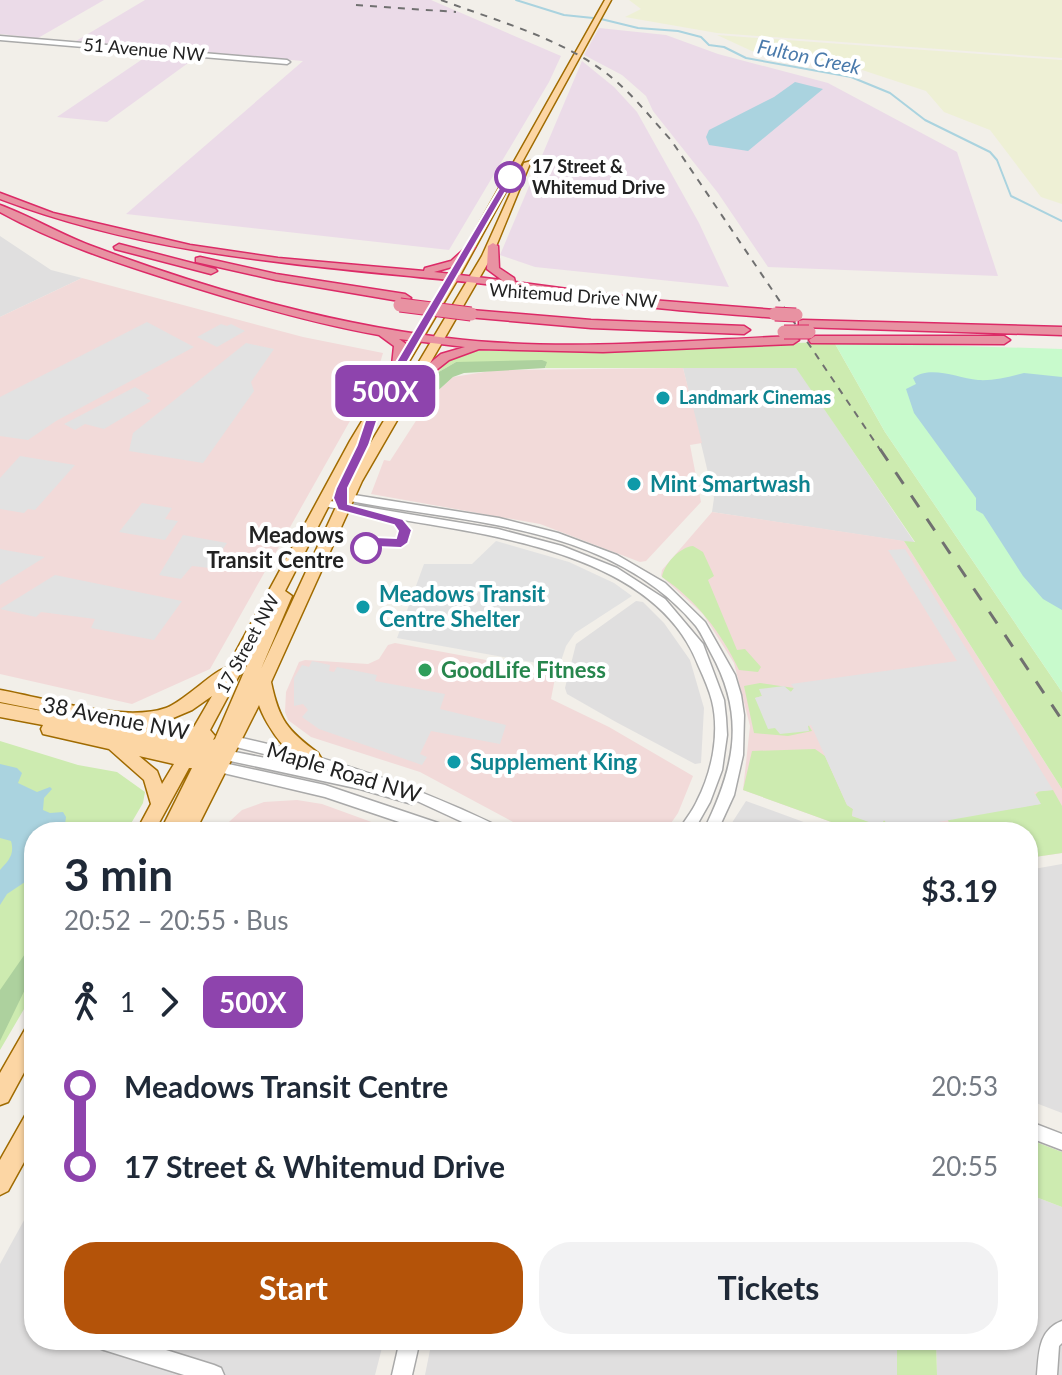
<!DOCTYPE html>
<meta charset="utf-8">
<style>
:root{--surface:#fff;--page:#f2f2f3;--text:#1f2937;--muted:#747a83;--accent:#b45309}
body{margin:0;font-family:Lato,sans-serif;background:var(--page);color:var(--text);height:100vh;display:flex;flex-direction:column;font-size:30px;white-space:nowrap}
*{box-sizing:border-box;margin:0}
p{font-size:26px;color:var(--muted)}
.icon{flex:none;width:44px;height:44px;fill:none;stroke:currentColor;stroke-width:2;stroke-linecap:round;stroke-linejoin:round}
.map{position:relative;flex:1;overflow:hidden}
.panel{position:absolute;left:24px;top:822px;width:1014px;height:528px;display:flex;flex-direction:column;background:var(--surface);border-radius:32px;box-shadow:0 2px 6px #0004}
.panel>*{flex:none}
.badge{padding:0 16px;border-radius:12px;font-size:28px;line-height:52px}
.map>.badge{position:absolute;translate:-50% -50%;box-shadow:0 0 0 4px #fff}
.legs{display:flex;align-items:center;gap:12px;height:88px;padding:0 40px;font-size:26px}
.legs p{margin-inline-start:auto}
.summary{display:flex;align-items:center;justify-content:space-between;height:136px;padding:0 40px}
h1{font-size:44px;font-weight:700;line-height:60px}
.action{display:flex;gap:16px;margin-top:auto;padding:16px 40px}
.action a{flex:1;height:92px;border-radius:32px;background:var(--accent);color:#fff;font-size:32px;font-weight:700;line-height:92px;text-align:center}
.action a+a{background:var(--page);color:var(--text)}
ul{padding:0 40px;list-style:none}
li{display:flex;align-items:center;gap:28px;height:80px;font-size:30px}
li i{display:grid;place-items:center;width:12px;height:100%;margin:0 10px;background:currentColor}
li i::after{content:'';width:20px;height:20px;margin:-10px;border:6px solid;border-radius:50%;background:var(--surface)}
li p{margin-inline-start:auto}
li:first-child i{background:linear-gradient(#0000 50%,currentColor 0)}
li:last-child i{background:linear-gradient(currentColor 50%,#0000 0)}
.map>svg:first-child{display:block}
.residential{fill:#e0dfdf}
.commercial{fill:#f2dad9}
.industrial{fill:#ebdbe8}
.farmland{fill:#eef0d5}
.grass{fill:#cdebb0}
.forest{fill:#add19e}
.park{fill:#c8facc}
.parking{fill:#e2e2e2}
.water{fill:#aad3df}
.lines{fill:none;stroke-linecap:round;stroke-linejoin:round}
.stream{stroke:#aad3df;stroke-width:2}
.minor-casing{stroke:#a9a9a9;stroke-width:3}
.major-casing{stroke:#a06b00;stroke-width:3}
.highway-casing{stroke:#dc2a67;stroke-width:3}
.minor{fill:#fff;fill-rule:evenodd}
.major{fill:#fcd6a4;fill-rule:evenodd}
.highway{fill:#e892a2;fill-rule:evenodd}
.rail-far1{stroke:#707070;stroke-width:2;stroke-dasharray:7 7;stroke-linecap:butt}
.rail{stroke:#707070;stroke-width:3;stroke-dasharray:14 14;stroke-linecap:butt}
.highway-bridge-casing{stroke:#dc2a67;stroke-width:15;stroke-linecap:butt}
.highway-bridge{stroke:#e892a2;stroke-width:13}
.line-1{fill:#8e44ad;stroke:#fff;stroke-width:2}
.stop-1-dot{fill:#fff;stroke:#8e44ad;stroke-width:4}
.culture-dot{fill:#0f9aa8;stroke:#fff;stroke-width:3}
.leisure-dot{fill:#2e9e5b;stroke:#fff;stroke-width:3}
.labels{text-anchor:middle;stroke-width:8;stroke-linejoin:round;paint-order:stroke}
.far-street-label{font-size:18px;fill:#222;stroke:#fff}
.far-stop-label{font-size:18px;font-weight:bold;fill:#222;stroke:#fff;text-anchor:start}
.far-culture-label{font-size:18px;font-weight:bold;fill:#0d838f;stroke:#fff;text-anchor:start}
.far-water-label{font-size:20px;font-style:italic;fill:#4a7aab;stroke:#fff}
.culture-label{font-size:22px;font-weight:bold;fill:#0d838f;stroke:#fff;text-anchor:start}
.stop-label{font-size:22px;font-weight:bold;fill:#222;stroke:#fff;text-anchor:end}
.leisure-label{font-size:22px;font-weight:bold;fill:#27864d;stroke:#fff;text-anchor:start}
.street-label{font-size:22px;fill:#222;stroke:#fff}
</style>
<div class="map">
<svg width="1062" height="1375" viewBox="0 0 1062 1375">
<rect width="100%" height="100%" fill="#f2efe9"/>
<path class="residential" d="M0,236L51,270L82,278L0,317Z
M796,367L915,543L712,512L714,498L683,368Z
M636,601L643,602L664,623L690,660L704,708L701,763L695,764L616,722L567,694L565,688L576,644Z
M746,801L831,832H726Z
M1062,864V1113L1028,1100V870Z
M1028,1194L1062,1207V1375H937L936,1340H1028Z
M34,1202V1340H384L375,1375H0V1264Z
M432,1340H897V1375H425Z"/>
<path class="commercial" d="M82,278L303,337L383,353L377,373L210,669L132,704L0,674V317Z
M683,368L702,443L690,445L701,502L646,561L640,562L540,524L371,494L384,460L390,461L432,396L453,377L497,370Z
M712,512L904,541L1062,789V853L1028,858V832H859L743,790L750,726L734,663L703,614L661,576L662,570Z
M395,643L556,673L551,699L609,727L693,776L678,813L665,832H532L420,772L311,737L288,720L285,712L286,692L299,662L305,660L368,664L379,659L388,645Z
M297,800L322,804L399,832H218L242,810L264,802Z"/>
<path class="industrial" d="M0,0H104L38,38L0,34Z
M145,0H431L561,56L549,82L449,250L126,214L303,61L76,41Z
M599,28L666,35L718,54L828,83L957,152L998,276L768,267L718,193L653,111L646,96L622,75L584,55Z
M150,54L195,58L107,122L57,117Z
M582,61L614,87L637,112L699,223L729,287L535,267L500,255Z"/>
<path class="farmland" d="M629,0H1062V58L717,33L625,17L641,9Z
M717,35L1062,60V204L1041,197L990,130L944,112L926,91L853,67L754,52Z"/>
<path class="grass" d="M834,342L885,432L1062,692V789L904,541L915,542L796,368H545L546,366L456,362L437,373L447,362L472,351Z
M693,546L703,552L714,576L708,580L737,650L745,649L761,667L758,672L739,670C721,632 696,600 662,577C664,564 680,547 693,546Z
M760,683L794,688L791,692L785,689L760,690L762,696L755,698L775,728L808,731V724L812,731L788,736L754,733L744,686Z
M0,741L78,765L117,772L145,792L143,803L126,832H34V992L0,1050Z
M815,749L825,756L847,805L853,809L852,816L881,825L884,820L894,830L941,822L946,832H859L743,790L752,751Z
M1053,790L1062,806V853L1028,858V832H955L947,819L1040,804L1035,795L1039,791Z
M1028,1139L1062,1152V1207L1028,1194Z
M897,1340H936L937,1375H897Z"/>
<path class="forest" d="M542,360L547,362L545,368L464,373L453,377L432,396L425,394L437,373L456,362Z
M34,941V971L0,1041V990Z"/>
<path class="park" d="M834,342L1062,349V692L885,432Z"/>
<path class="parking" d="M147,322L194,347L56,421L28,440L0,436V397Z
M221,324L227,326L231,324L245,331L217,347L197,337Z
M246,343L274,349L251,382L254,391L203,463L129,451L133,433Z
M135,387L150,396L146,398L151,401L104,429L85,424L75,430L64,424Z
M20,456L75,465L35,510L28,509L24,513L0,509V478Z
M142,503L172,508L165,519L178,521L165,540L119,532Z
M183,535L227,543L210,568L192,566L181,579L159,575Z
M496,541L569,562L614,583L632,596L575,633L566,646L559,667L397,638L424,564H472Z
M0,549L5,550L45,557L0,585Z
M905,549L1053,790L1034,792L1041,804L893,830L884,820L880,826L852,816L853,809L847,805L811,725L808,726L809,731L780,734L775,728L768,729L755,698L762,696L759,689L784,686L791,692L794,688L791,684L957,661L888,550Z
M55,575L182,601L154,640L91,628L95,619L41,612L36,617L0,609Z
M312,661L330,665L329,671L334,672L337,667L377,675L375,681L445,694L440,709L506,725L500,744L431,731L420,754L427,757L422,765L319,729L302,717L308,710L303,704L294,706V678L302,665L309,667Z"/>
<path class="water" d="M795,82L823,89L748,151L709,145L706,137L709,130L774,97Z
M1024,373L1062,377V610L1043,599L1023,576L983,514L976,510V498L914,413L906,389L916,384L913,378C931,365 957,378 978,380C993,381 1009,377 1024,373Z
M0,764L17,768L22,773L18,783L37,792L50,787L52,789L44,798L43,810L50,813L63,812L66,817L64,832H34V876L7,894L0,905V870C8,861 15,855 11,841L0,838Z"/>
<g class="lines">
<path class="stream" d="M516,0L564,15L593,18
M601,19L638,28L678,31L701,37L709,45L724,47L746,58L851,77L890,93L925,120L990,152L997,160L1011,196L1062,221"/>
<g class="minor-casing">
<path id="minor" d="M0,36L287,60L290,62L287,64L0,40Z
M329,491L499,518L558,533L617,555L665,583L705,622L735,675L741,695L744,715L743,755L734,795L717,832H703C734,769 747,718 711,653C706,644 702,634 696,626C606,518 451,524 325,496L324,494Z
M324,500L498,529L562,546L617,568L665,599L703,644L724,700L726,718L727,735L722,770L710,802L693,832H678C684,821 692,812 697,801C712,772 720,733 712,701C709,689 704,678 699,667C650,534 436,532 320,505L319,503Z
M232,736C328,756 414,785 502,828L504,832H484L417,801L412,804L360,789L221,759L219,755L221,751L225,750L341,773L228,745L226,741L228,737Z
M219,762L325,785L447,826L452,828L454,832H429L325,797L219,772L214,771L213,767L214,763Z
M1028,1121L1062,1134V1150L1028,1137Z
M1062,1321V1343L1059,1346L1057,1375H1037C1039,1353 1038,1330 1062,1321Z
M94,1340H134L214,1365L221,1368L224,1375H184L104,1350L97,1347Z
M400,1340H420L412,1375H392Z"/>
</g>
<g class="major-casing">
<path id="major" d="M605,0H611L459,277L362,441L285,591L292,596L261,669L348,481L482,256L524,163L531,161L492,256L362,481L271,682C279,720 287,730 318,753L321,758L318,763C294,770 265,724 259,705L195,832H160L192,768H189L154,832H136L151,804L144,780L109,749L43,734L41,729L43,725L0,717V703L182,738L0,702V690C46,698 123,723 166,708C185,701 216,668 227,668L350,441L449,277ZM258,640L215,739L213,740L215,736L210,730ZM212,696L194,727L166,721L192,710ZM139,756L174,764L162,784L157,771Z
M34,1023V1054L8,1102L0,1105V1073L27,1026Z
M34,1111V1144L8,1191L0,1195V1160L26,1114Z"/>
</g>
<g class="highway-casing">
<path id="highway" d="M0,193L53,213L190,245L278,258L424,271L425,268L451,261L470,244L475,247L459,265L434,272L502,280L487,269L488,246L493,243L498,246L499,268L514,278L515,282L651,300L775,310L781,314L775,318C733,314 690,312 648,307C588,300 529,289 468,282C308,265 152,257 0,199Z
M0,205C30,216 58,233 89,245C204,288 324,323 447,338C562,352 678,341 793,336L799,340L793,344L603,352L479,349L449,360L411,390L406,389V383L441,354L465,347L399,339L406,344L402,372L391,375L394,346L379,335C311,323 243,303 177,282C117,263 56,243 0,212Z
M119,244L215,269L217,271L211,274L115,249L114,247Z
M200,257L276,274L405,294L411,298L405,302L276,280L196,262V258Z
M471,310L591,320L744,326L750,330L744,334L591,328L467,317L465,314Z
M803,320L1062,327V335L799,327V321Z
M815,336H1004L1010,340L1004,344L811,343L809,340Z"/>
</g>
<use href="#minor" class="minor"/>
<use href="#major" class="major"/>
<use href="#highway" class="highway"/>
<path class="rail-far1" d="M441,0C497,21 558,37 606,73C631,92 650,117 671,140L881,451
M356,5L456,12"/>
<path class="rail" d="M880,449L1062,720"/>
<g class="highway-bridge-casing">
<path id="highway-bridge" d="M400,305L471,314
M775,314L796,315
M784,332H809"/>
</g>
<use href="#highway-bridge" class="highway-bridge"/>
</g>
<path class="line-1" d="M507,175L514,177L382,406L369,445L348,488V504L403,519L412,530L408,543L401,548L378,547L370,552H361V545L375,537L396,538L398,531L394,525L338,510L333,498L336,488L357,445L370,406Z"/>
<g class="stop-1-dot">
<circle cx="510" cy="177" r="14"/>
<circle cx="366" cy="548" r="14"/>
</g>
<g class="culture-dot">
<circle cx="663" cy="398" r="8"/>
<circle cx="634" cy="484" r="8"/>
<circle cx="363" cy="607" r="8"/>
<circle cx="454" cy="762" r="8"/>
</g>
<circle class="leisure-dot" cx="425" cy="670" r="8"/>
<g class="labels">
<g class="far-street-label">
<text transform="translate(144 50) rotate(5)" y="6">51 Avenue NW</text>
<text transform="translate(573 296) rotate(4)" y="6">Whitemud Drive NW</text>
<text transform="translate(248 644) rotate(-61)" y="6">17 Street NW</text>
</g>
<g class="far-stop-label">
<text x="532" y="173">17 Street &amp;<tspan x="532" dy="21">Whitemud Drive</tspan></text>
</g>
<g class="far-culture-label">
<text x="679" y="404">Landmark Cinemas</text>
</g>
<g class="far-water-label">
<text transform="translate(809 57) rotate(12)" y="7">Fulton Creek</text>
</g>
<g class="culture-label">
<text x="650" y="492">Mint Smartwash</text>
<text x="379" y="602">Meadows Transit<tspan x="379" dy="25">Centre Shelter</tspan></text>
<text x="470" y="770">Supplement King</text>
</g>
<g class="stop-label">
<text x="344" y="543">Meadows<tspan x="344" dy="25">Transit Centre</tspan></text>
</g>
<g class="leisure-label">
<text x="441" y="678">GoodLife Fitness</text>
</g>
<g class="street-label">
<text transform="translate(116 718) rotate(11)" y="8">38 Avenue NW</text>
<text transform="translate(344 772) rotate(17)" y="8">Maple Road NW</text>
</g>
</g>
</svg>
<b class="badge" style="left:385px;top:391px;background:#8e44ad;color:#fff">500X</b>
<section class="panel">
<div class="summary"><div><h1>3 min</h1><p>20:52 – 20:55 · Bus</p></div><b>$3.19</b></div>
<div class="legs"><svg class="icon" aria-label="walk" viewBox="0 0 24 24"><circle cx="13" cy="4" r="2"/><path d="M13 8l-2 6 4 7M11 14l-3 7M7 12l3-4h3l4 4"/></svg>1<svg class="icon" aria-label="forward" viewBox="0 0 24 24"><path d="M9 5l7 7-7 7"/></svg><b class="badge" style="background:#8e44ad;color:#fff">500X</b></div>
<ul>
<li><i style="color:#8e44ad"></i><b>Meadows Transit Centre</b><p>20:53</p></li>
<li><i style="color:#8e44ad"></i><b>17 Street &amp; Whitemud Drive</b><p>20:55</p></li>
</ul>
<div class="action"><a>Start</a><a>Tickets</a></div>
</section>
</div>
